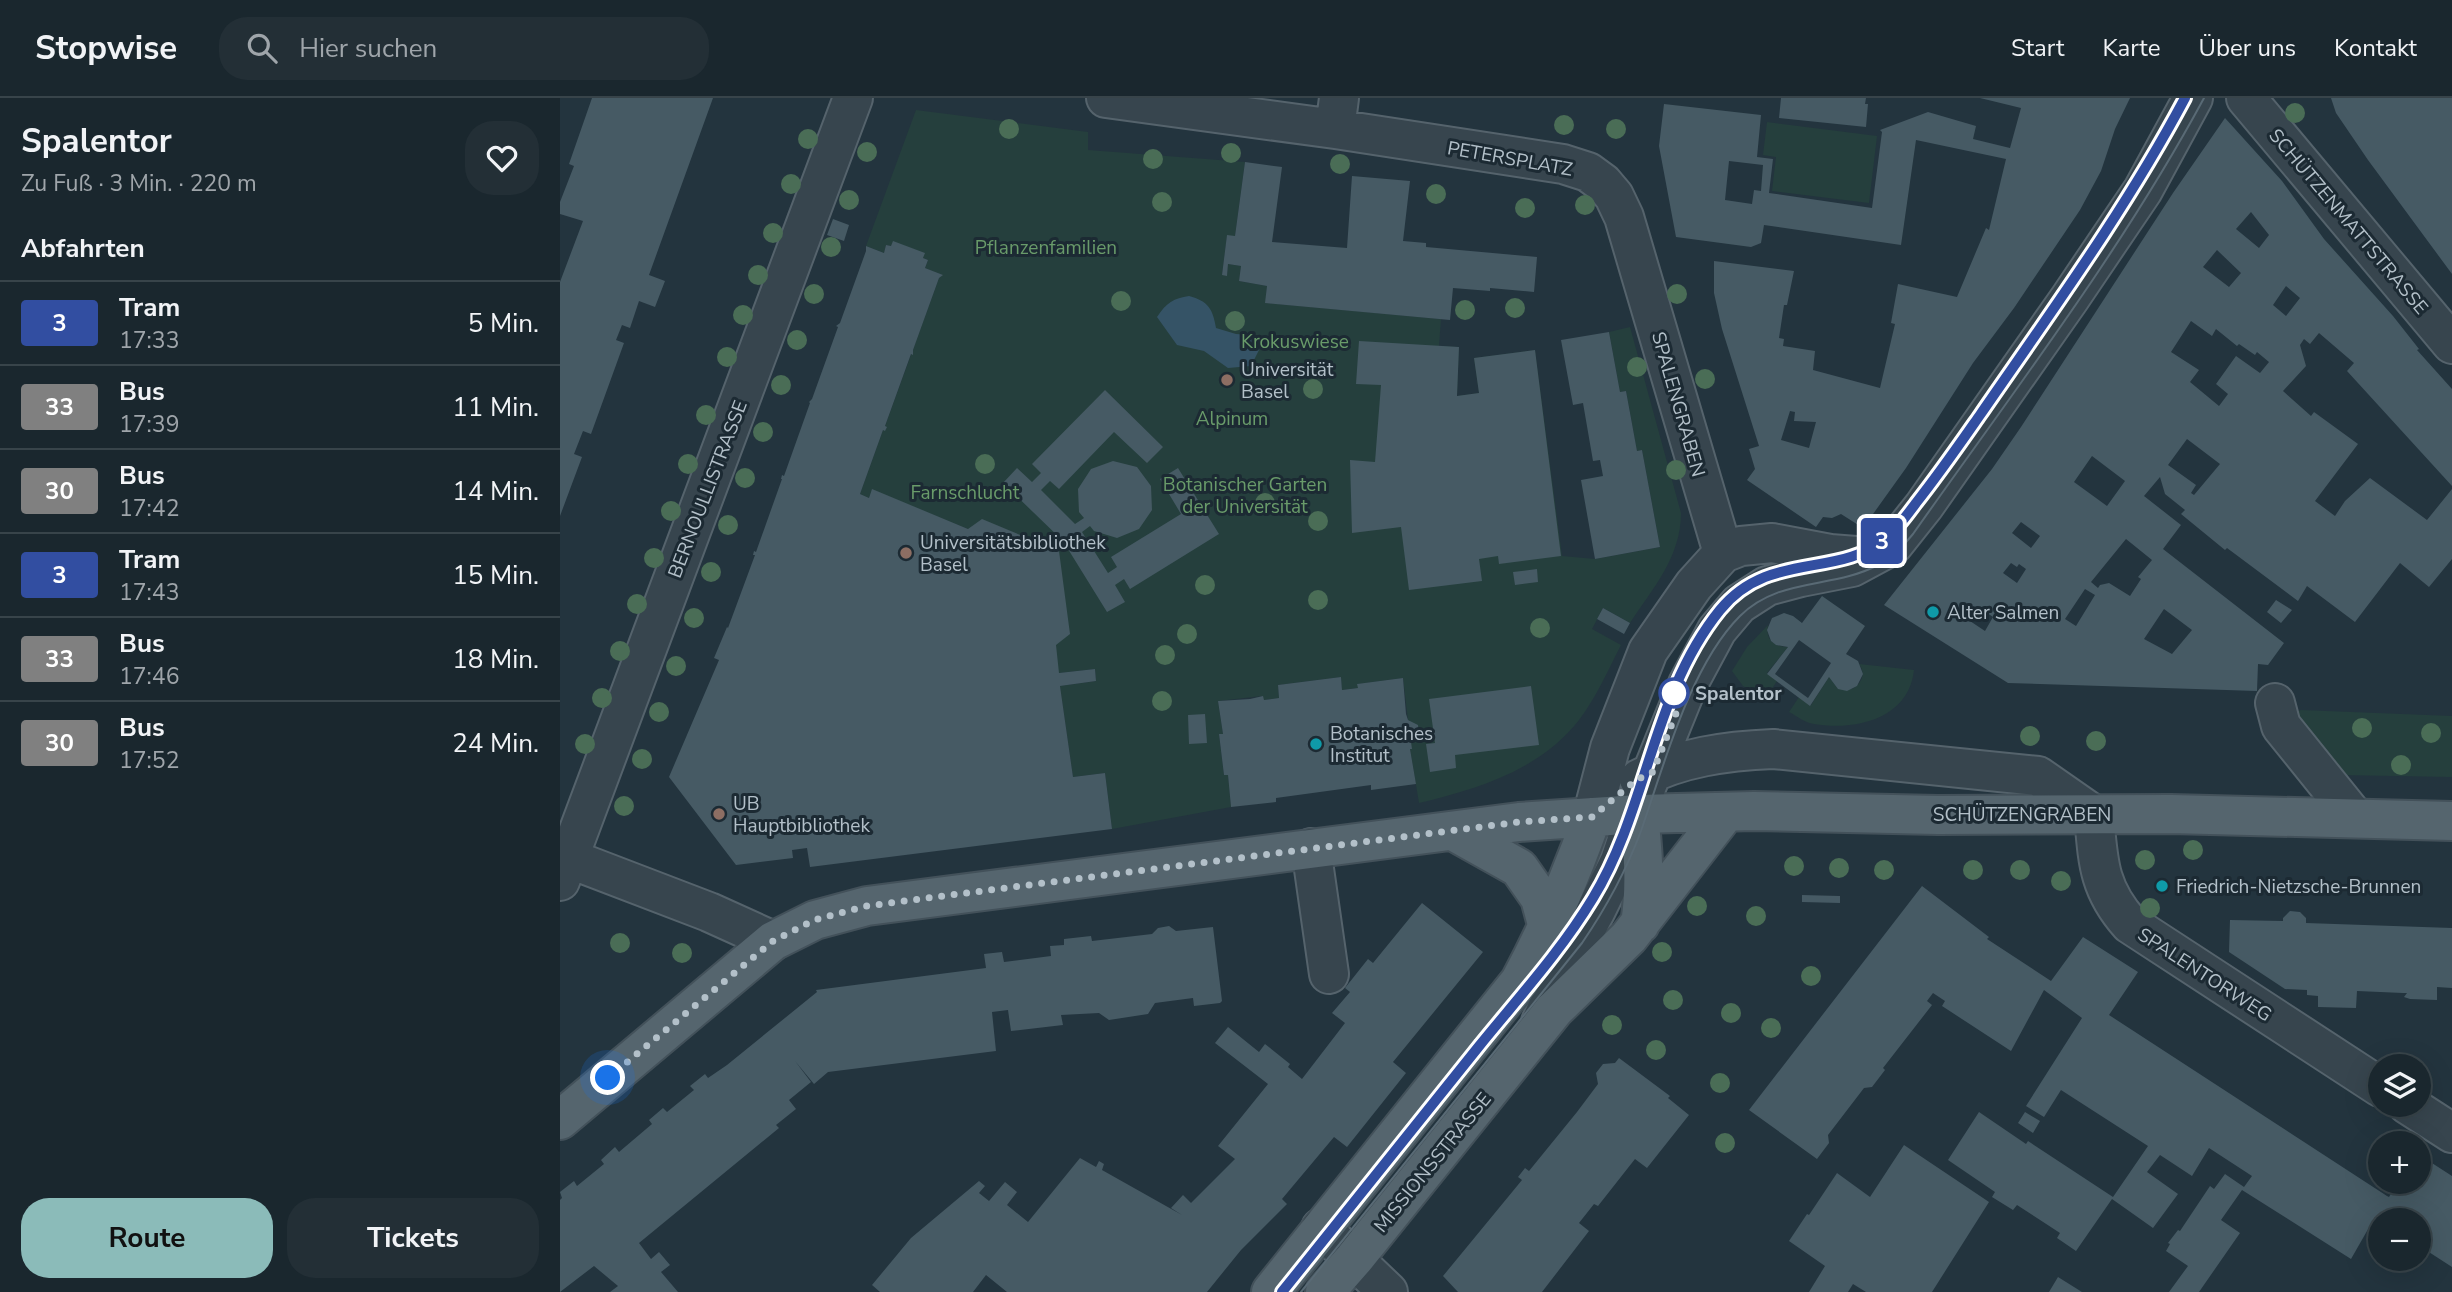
<!DOCTYPE html>
<html lang="de">
<meta charset="utf-8">
<style>
:root{--surface:#1a272e;--page:#232f36;--text:#f1f3f6;--muted:#9fa5aa;--line:#38444a;--accent:#8bbbb9}
body{margin:0;font-family:"Nunito Sans",sans-serif;background:var(--page);color:var(--text);height:100vh;display:flex;flex-direction:column;font-size:26px;white-space:nowrap}
*{box-sizing:border-box;margin:0}
p{font-size:23px;color:var(--muted)}
.icon{flex:none;width:38px;height:38px;fill:none;stroke:currentColor;stroke-width:2;stroke-linecap:round;stroke-linejoin:round}
.map{position:relative;flex:1;overflow:hidden}
.side{display:flex;flex-direction:column;background:var(--surface);width:560px}
.side>*{flex:none}
.badge{padding:0 14px;border-radius:5px;font-size:24px;line-height:46px}
.fabs{position:absolute;left:1808px;top:956px;display:grid;gap:14px}
.fabs a{display:grid;place-items:center;width:63px;height:63px;border-radius:50%;background:var(--surface);box-shadow:0 7px 28px #0002,0 0 0 2px var(--line);font-size:35px}
.you{position:absolute;width:35px;height:35px;margin:-18px;border:5px solid #fff;border-radius:50%;background:#1a73e8;box-shadow:0 0 0 10px #1a73e833}
.map>.badge{position:absolute;translate:-50% -50%;box-shadow:0 0 0 4px #fff}
h2{padding:0 21px;font-size:26px;line-height:63px}
.round{display:grid;place-items:center;flex:none;width:74px;height:74px;border-radius:28px;background:var(--page)}
.summary{display:flex;align-items:center;justify-content:space-between;height:119px;padding:0 21px}
h1{font-size:33px;font-weight:700;line-height:52px}
.primary-button{display:flex;gap:14px;margin-top:auto;padding:14px 21px}
.primary-button a{flex:1;height:80px;border-radius:28px;background:var(--accent);color:#111;font-size:28px;font-weight:700;line-height:80px;text-align:center}
.primary-button a+a{background:var(--page);color:var(--text)}
ul{padding:0;list-style:none}
li{display:flex;align-items:center;gap:21px;height:84px;padding:0 21px;border-top:2px solid var(--line)}
li div{flex:1}
li b{display:block;font-size:26px}
li em{font-style:normal}
li .badge{min-width:77px;font-weight:700;text-align:center}
header{display:flex;align-items:center;gap:42px;box-sizing:border-box;height:98px;padding:0 35px;background:var(--surface);border-bottom:2px solid var(--line)}
header strong{font-size:33px}
nav{display:flex;gap:38px;margin-inline-start:auto;font-size:24px}
.search{width:490px;height:63px;background:var(--page);display:flex;align-items:center;gap:18px;box-sizing:border-box;padding:0 24px;border-radius:28px;color:var(--muted);font-size:26px}
main{display:flex;flex:1;min-height:0}
.map>svg:first-child{display:block}
.green{fill:#253f3d}
.water{fill:#355366}
.building{fill:#465a64;fill-rule:evenodd}
.lines{fill:none;stroke-linecap:round;stroke-linejoin:round}
.minor-casing{stroke:#55636c;stroke-width:42}
.major-casing{stroke:#43515a;stroke-width:42}
.minor{stroke:#37454e;stroke-width:38}
.major{stroke:#55656e;stroke-width:38}
.tram{stroke:#596a75;stroke-width:2}
.tree{fill:#4a6d56}
.line-casing{stroke:#fff;stroke-width:16}
.line{stroke:#324ea1;stroke-width:10}
.walk{stroke:#b3c0c9;stroke-width:7;stroke-dasharray:0 12.6}
.education-dot{fill:#8d6e63;stroke:#1c2a33;stroke-width:2.5}
.culture-dot{fill:#0f9aa8;stroke:#1c2a33;stroke-width:2.5}
.stop-dot{fill:#fff;stroke:#324ea1;stroke-width:3.5}
.labels{text-anchor:middle;stroke-width:6;stroke-linejoin:round;paint-order:stroke}
.street-label{font-size:19px;fill:#b3c0c9;stroke:#1c2a33}
.park-label{font-size:19px;fill:#699b6a;stroke:#1c2a33}
.poi-label{font-size:19px;fill:#b3c0c9;stroke:#1c2a33;text-anchor:start}
.stop-label{font-size:19px;font-weight:bold;fill:#b3c0c9;stroke:#1c2a33;text-anchor:start}
</style>
<header>
<strong>Stopwise</strong>
<div class="search"><svg class="icon" aria-label="search" viewBox="0 0 24 24"><circle cx="10" cy="10" r="6"/><path d="M15 15l6 6"/></svg>Hier suchen</div>
<nav><a>Start</a><a>Karte</a><a>Über uns</a><a>Kontakt</a></nav>
</header>
<main>
<section class="side">
<div class="summary"><div><h1>Spalentor</h1><p>Zu Fuß · 3 Min. · 220 m</p></div><a class="round"><svg class="icon" aria-label="heart" viewBox="0 0 24 24"><path d="M12 20l-8-8c-3-5 5-10 8-4 3-6 11-1 8 4z"/></svg></a></div>
<h2>Abfahrten</h2>
<ul>
<li><span class="badge" style="background:#324ea1;color:#fff">3</span><div><b>Tram</b><p>17:33</p></div><em>5 Min.</em></li>
<li><span class="badge" style="background:#808080;color:#fff">33</span><div><b>Bus</b><p>17:39</p></div><em>11 Min.</em></li>
<li><span class="badge" style="background:#808080;color:#fff">30</span><div><b>Bus</b><p>17:42</p></div><em>14 Min.</em></li>
<li><span class="badge" style="background:#324ea1;color:#fff">3</span><div><b>Tram</b><p>17:43</p></div><em>15 Min.</em></li>
<li><span class="badge" style="background:#808080;color:#fff">33</span><div><b>Bus</b><p>17:46</p></div><em>18 Min.</em></li>
<li><span class="badge" style="background:#808080;color:#fff">30</span><div><b>Bus</b><p>17:52</p></div><em>24 Min.</em></li>
</ul>
<div class="primary-button"><a>Route</a><a>Tickets</a></div>
</section>
<div class="map">
<svg width="1892" height="1194" viewBox="0 0 1892 1194">
<rect width="100%" height="100%" fill="#23343e"/>
<path class="green" d="M356,12L528,34V52L685,64L675,138H667L662,177H667L668,166L681,168L679,183L707,188L706,205L881,221L879,248L899,249L897,298L919,295L914,260L975,252L1002,458L1035,461L1100,449L1082,352L1077,353L1066,293L1060,294L1049,234L1070,229L1121,415C1121,459 1093,490 1070,525L1043,510L1032,531L1061,547C1048,572 1036,600 1019,622C980,672 918,691 859,705L850,651L851,644L859,636L858,628L848,622L843,580L798,586V590L782,592L781,579L718,587L719,600L704,602L702,598L658,603L663,636H659L664,677H668L671,709L552,731L545,675L513,679L500,588L536,583L535,571L499,575L408,431L312,392L309,400L300,396L323,332H326L325,328L379,180L382,177L365,170L368,162L363,160L364,155L333,144L331,148L326,147L324,155L306,148Z
M1207,24L1317,38L1309,105L1212,93L1216,59L1203,57Z
M1208,527C1205,541 1214,549 1228,549L1207,575L1217,583L1205,601L1183,588L1172,573L1187,549Z
M1299,566L1354,572C1349,621 1295,633 1254,626C1245,625 1237,618 1229,614L1239,599L1251,607L1269,579L1278,591H1292C1302,585 1306,576 1299,566Z
M1741,612L1892,618V679L1778,677L1734,615Z"/>
<path class="water" d="M629,198C648,203 653,211 656,230L676,236L692,237L699,252L691,268L668,270L644,253L617,247L597,219C606,205 614,200 629,198Z"/>
<path class="building" d="M32,0H153L89,177L105,183L95,209L79,203L70,230L62,227L56,242L64,245L31,336L23,333L14,356L22,359L0,418V184L23,123L0,116V104L14,68L9,66Z
M1221,0H1306L1305,6H1308L1306,29L1219,20Z
M1420,0H1570L1555,31L1541,73L1520,112L1454,210L1413,265L1346,370L1303,430L1281,416L1272,420L1263,419L1256,429L1187,382L1195,371L1189,351L1199,348L1162,231L1154,195V163L1234,173L1227,207H1224L1219,240L1224,241L1223,248L1255,253L1253,272L1320,290L1335,226L1331,225L1338,186L1397,199L1426,130L1429,132L1446,61L1356,42L1341,147L1204,127L1201,145L1191,149L1116,139L1099,48L1104,6L1201,17L1197,59L1213,61L1209,95L1312,110L1322,34L1320,32L1368,14L1416,28L1413,41L1450,50L1461,10ZM1169,63L1203,67L1201,93L1194,92L1192,106L1165,102ZM1230,313L1235,314L1234,323L1256,324L1249,350L1221,342Z
M1771,0H1892V176L1808,62L1776,15Z
M1665,20L1722,83L1764,141L1833,218L1859,251L1857,252L1892,291V388L1787,273L1794,265L1759,235L1750,246L1744,241L1740,247L1746,268L1723,293L1751,318L1754,314L1798,346L1755,403L1775,418L1785,403L1810,380L1867,422L1892,391V461L1869,489L1840,465L1795,524L1747,488L1738,503L1667,450L1665,452L1621,416L1625,412L1605,396L1600,379L1584,398L1621,427L1603,451L1724,545L1708,567L1698,566L1697,593L1448,585L1324,507L1432,371L1461,329L1613,95ZM1691,114L1709,137L1699,150L1676,131ZM1657,152L1681,175L1669,189L1643,169ZM1726,188L1740,200L1726,218L1713,207ZM1631,223L1652,238L1656,231L1677,248L1679,246L1695,257L1697,254L1709,264L1700,275L1676,258L1656,286L1668,296L1659,308L1630,284L1639,272L1611,254ZM1627,341L1660,366L1634,397L1631,395L1636,387L1608,367ZM1532,358L1565,383L1547,408L1514,384ZM1461,424L1480,438L1471,450L1452,435ZM1566,441L1592,462L1578,479L1581,481L1570,498L1549,485L1540,487L1538,490L1531,484ZM1451,465L1457,469L1459,466L1466,471L1457,485L1443,475ZM1525,491L1535,497L1516,528L1505,521ZM1417,508L1433,519L1425,533L1407,521ZM1604,511L1632,532L1612,556L1584,541Z
M685,64L722,69L712,144L787,150L792,78L850,83L843,143L866,145V149L977,159L974,194L930,190V193L893,190L890,222L705,205L707,188L679,183L681,168L668,166L667,178L662,177L667,137L675,138Z
M273,121L289,127L284,143L267,137Z
M333,143L365,155L363,160L368,162L365,170L383,177L379,180L353,252V257L351,256L325,328L327,329L325,333L323,332L300,396L309,400L312,391L408,431L422,421L499,453L510,536L496,547L499,575L535,571L536,583L500,588L513,679L545,675L552,731L250,769L247,750L232,752L233,760L176,767L109,679L159,562L154,560L167,529L168,530L195,457H193L194,453L196,454L222,381H221L222,377L224,378L250,305L249,304L252,301L278,229L276,228L280,225L306,153V148L324,155L326,147L331,148Z
M1049,234L1060,294L1066,293L1077,353L1082,352L1100,449L1035,461L1021,382L1043,378L1040,362L1033,363L1023,305L1013,307L1001,242Z
M799,243L899,249L897,298L919,295L914,260L975,252L1001,458L939,466L938,458L919,461L922,483L849,492L841,429L792,435L790,362L815,364L821,287L796,286Z
M545,292L603,349L587,365L554,334L499,391L490,383L481,392L515,426L524,420L519,414L518,391L531,371L553,363L577,369L591,388L592,412L579,431L557,440L534,433L530,428L522,434L548,475L557,469L551,459L621,416L600,381L618,370L659,436L570,491L564,481L555,487L565,504L547,514L503,443L443,385L457,370L472,384L481,375L472,366Z
M977,471L978,484L955,487L953,474Z
M1262,498L1305,528L1286,556L1298,563L1303,576L1297,588L1287,593L1278,591L1269,579L1250,608L1207,576L1228,549L1216,547L1211,543L1207,532L1212,520L1224,515L1233,518L1242,525ZM1239,542L1271,565L1248,600L1215,576Z
M1716,502L1732,512L1721,525L1707,514Z
M1043,510L1070,525L1064,536L1037,521Z
M781,579L782,592L798,590L797,586L843,580L846,616L848,622L858,627L859,636L851,644L852,651H850L856,686L811,692V687L716,700V704L671,709L668,677H664L659,636H663L658,603L690,601L703,598L704,602L719,600L718,587Z
M971,588L979,647L895,657L896,670L870,674L866,646L875,645L869,601Z
M645,616L647,645L629,646L628,617Z
M1362,788L1429,839L1427,841L1491,883L1523,839L1578,874L1549,917L1827,1098L1829,1099L1839,1083H1858V1056L1892,1078V1169L1858,1147V1122H1819L1815,1119L1791,1161L1682,1092L1661,1122L1680,1135L1639,1194H1609L1628,1168L1606,1153L1610,1146L1608,1145L1618,1132L1620,1133L1650,1088L1654,1091L1665,1076L1684,1089L1692,1078L1649,1050L1632,1078L1600,1057L1587,1074L1618,1096L1593,1130L1552,1101L1516,1153L1497,1140L1500,1135L1457,1107L1453,1112L1432,1099L1435,1094L1388,1062L1419,1014L1466,1046L1468,1043L1553,1099L1588,1048L1501,992L1484,1019L1466,1008L1522,920L1484,892L1451,953L1382,908L1385,903L1373,895L1367,903L1372,907L1323,970L1325,972L1312,989L1304,990L1268,1037L1269,1045L1257,1061L1189,1012Z
M1242,797L1280,798V805L1242,804Z
M862,805L923,854L833,964L846,975L787,1049L774,1039L722,1101L727,1106L681,1152L647,1194H447L426,1177L413,1194H320L312,1187L351,1140L419,1083L425,1088L419,1095L429,1103L445,1084L457,1094L447,1107L468,1124L520,1060L536,1069L539,1063L544,1066L542,1072L622,1117L611,1110L623,1097L631,1105L675,1061L658,1048L708,986L655,945L668,929L699,954L705,946L730,966L728,969L742,981L785,925L772,915L790,894L785,890L808,861L813,865Z
M1730,813L1740,814L1746,820V825L1892,830V890L1877,889V902L1850,901L1844,899L1847,895H1843L1797,893L1796,910L1758,909V898L1747,897V892L1725,891L1669,854L1670,822L1723,823V820Z
M609,828L616,833L653,829L662,903L660,905L634,908L633,900L595,905L588,916L549,922L539,915L501,917L503,927L451,933L448,912L432,914L436,953L268,974L254,986L235,963L251,984L229,1002L236,1011L216,1027L219,1030L79,1145L91,1161L99,1154L110,1167L101,1174L118,1194H50L58,1188L34,1168L0,1194V1102L2,1100L0,1094L14,1083L17,1088L44,1066L41,1062L55,1049L59,1054L92,1026L89,1022L103,1010L107,1014L134,992L130,988L145,976L148,980L167,967L257,894L256,892L426,870L424,856L442,854L444,864L491,858L490,848L504,847V841L531,838L532,843L592,836L598,830Z
M1059,960L1110,998L1108,1000L1129,1017L1087,1070L1075,1061L1038,1108L1034,1106L1019,1125L1029,1133L982,1194H898L883,1178L962,1082L958,1079L965,1070L969,1073L1017,1014L1038,986L1036,975L1043,966L1055,965Z
M1465,1014L1480,1023L1473,1035L1458,1025Z
M1344,1047L1429,1104L1372,1194H1306L1293,1186L1288,1194H1249L1265,1168L1229,1143L1247,1116L1249,1117L1277,1075L1310,1099Z
M1498,1179L1522,1194H1489Z"/>
<g class="lines">
<g class="minor-casing">
<path id="minor" d="M546,0L775,31L1003,66L1028,74L1043,85L1054,98L1064,119L1163,455
M1686,0L1892,246
M775,31L779,0
M1715,605L1721,628L1795,720
M1079,681C1120,659 1167,653 1213,651L1478,678L1534,717C1538,763 1538,790 1570,826L1820,989
M1032,719L1050,650L1088,553L1134,487L1163,455L1181,448L1212,445L1270,456L1296,458
M751,750L769,876
M0,757L149,814L213,843
M0,783L293,0
M981,924L1009,862L1036,812L1060,763L1078,709L1128,586L1157,532L1179,506L1207,488L1241,479L1292,469L1333,447L1364,408L1510,200L1583,92L1633,0
M1847,1006L1892,1035
M761,1130L828,1194"/>
</g>
<g class="major-casing">
<path id="major" d="M1079,716C1083,754 1086,788 1080,826
M893,733L959,770L980,800L988,830
M0,1022L213,843L255,822L307,808L959,724L1079,716L1194,713L1378,717L1611,716L1892,723
M711,1194L960,883C990,827 1011,778 1032,719
M765,1194L794,1161L994,912L1069,839L1166,714"/>
</g>
<use href="#minor" class="minor"/>
<use href="#major" class="major"/>
<path class="tram" d="M722,1194C786,1113 851,1033 916,953C956,904 1000,855 1033,800C1088,710 1092,596 1160,512C1209,452 1278,481 1326,440C1338,430 1347,417 1356,405C1382,372 1405,338 1428,304C1497,205 1569,107 1625,0
M741,1194L1022,845C1046,810 1066,773 1081,733C1104,667 1130,568 1180,518C1219,479 1273,491 1318,467C1333,460 1342,449 1353,436C1453,294 1561,154 1644,0"/>
</g>
<g class="tree">
<circle cx="1735" cy="15" r="10"/>
<circle cx="1004" cy="27" r="10"/>
<circle cx="449" cy="31" r="10"/>
<circle cx="1056" cy="31" r="10"/>
<circle cx="248" cy="41" r="10"/>
<circle cx="307" cy="54" r="10"/>
<circle cx="671" cy="55" r="10"/>
<circle cx="593" cy="61" r="10"/>
<circle cx="780" cy="66" r="10"/>
<circle cx="231" cy="86" r="10"/>
<circle cx="876" cy="96" r="10"/>
<circle cx="289" cy="102" r="10"/>
<circle cx="602" cy="104" r="10"/>
<circle cx="1025" cy="107" r="10"/>
<circle cx="965" cy="110" r="10"/>
<circle cx="213" cy="135" r="10"/>
<circle cx="271" cy="149" r="10"/>
<circle cx="198" cy="177" r="10"/>
<circle cx="254" cy="196" r="10"/>
<circle cx="1117" cy="196" r="10"/>
<circle cx="561" cy="203" r="10"/>
<circle cx="955" cy="210" r="10"/>
<circle cx="905" cy="212" r="10"/>
<circle cx="183" cy="217" r="10"/>
<circle cx="675" cy="223" r="10"/>
<circle cx="237" cy="242" r="10"/>
<circle cx="167" cy="259" r="10"/>
<circle cx="1077" cy="269" r="10"/>
<circle cx="1145" cy="281" r="10"/>
<circle cx="221" cy="287" r="10"/>
<circle cx="753" cy="291" r="10"/>
<circle cx="146" cy="317" r="10"/>
<circle cx="203" cy="334" r="10"/>
<circle cx="128" cy="366" r="10"/>
<circle cx="425" cy="366" r="10"/>
<circle cx="1116" cy="372" r="10"/>
<circle cx="185" cy="380" r="10"/>
<circle cx="705" cy="405" r="10"/>
<circle cx="111" cy="413" r="10"/>
<circle cx="758" cy="423" r="10"/>
<circle cx="168" cy="427" r="10"/>
<circle cx="94" cy="460" r="10"/>
<circle cx="151" cy="474" r="10"/>
<circle cx="645" cy="487" r="10"/>
<circle cx="758" cy="502" r="10"/>
<circle cx="77" cy="506" r="10"/>
<circle cx="134" cy="520" r="10"/>
<circle cx="980" cy="530" r="10"/>
<circle cx="627" cy="536" r="10"/>
<circle cx="60" cy="553" r="10"/>
<circle cx="605" cy="557" r="10"/>
<circle cx="116" cy="568" r="10"/>
<circle cx="42" cy="600" r="10"/>
<circle cx="602" cy="603" r="10"/>
<circle cx="99" cy="614" r="10"/>
<circle cx="1802" cy="630" r="10"/>
<circle cx="1871" cy="635" r="10"/>
<circle cx="1470" cy="638" r="10"/>
<circle cx="1536" cy="643" r="10"/>
<circle cx="25" cy="646" r="10"/>
<circle cx="82" cy="661" r="10"/>
<circle cx="1841" cy="667" r="10"/>
<circle cx="64" cy="708" r="10"/>
<circle cx="1633" cy="752" r="10"/>
<circle cx="1585" cy="762" r="10"/>
<circle cx="1234" cy="768" r="10"/>
<circle cx="1279" cy="770" r="10"/>
<circle cx="1324" cy="772" r="10"/>
<circle cx="1413" cy="772" r="10"/>
<circle cx="1460" cy="772" r="10"/>
<circle cx="1501" cy="783" r="10"/>
<circle cx="1137" cy="808" r="10"/>
<circle cx="1590" cy="810" r="10"/>
<circle cx="1196" cy="818" r="10"/>
<circle cx="60" cy="845" r="10"/>
<circle cx="1102" cy="854" r="10"/>
<circle cx="122" cy="855" r="10"/>
<circle cx="1251" cy="878" r="10"/>
<circle cx="1113" cy="902" r="10"/>
<circle cx="1171" cy="915" r="10"/>
<circle cx="1052" cy="927" r="10"/>
<circle cx="1211" cy="930" r="10"/>
<circle cx="1096" cy="952" r="10"/>
<circle cx="1160" cy="985" r="10"/>
<circle cx="1165" cy="1045" r="10"/>
</g>
<g class="lines">
<g class="line-casing">
<path id="line" d="M722,1194C788,1111 854,1029 920,947C959,899 1001,853 1033,800C1088,710 1092,596 1160,512C1209,452 1278,481 1326,440C1338,430 1347,417 1356,405C1379,376 1399,347 1420,317C1491,214 1566,111 1625,0"/>
</g>
<use href="#line" class="line"/>
<path class="walk" d="M48,980L213,843L254,822L307,808L360,801L959,724L1032,719L1076,682L1093,674L1119,608L1114,595"/>
</g>
<g class="education-dot">
<circle cx="667" cy="282" r="7"/>
<circle cx="346" cy="455" r="7"/>
<circle cx="159" cy="716" r="7"/>
</g>
<g class="culture-dot">
<circle cx="1373" cy="514" r="7"/>
<circle cx="756" cy="646" r="7"/>
<circle cx="1602" cy="788" r="7"/>
</g>
<circle class="stop-dot" cx="1114" cy="595" r="14"/>
<g class="labels">
<g class="street-label">
<text transform="translate(950 60) rotate(10)" y="7">PETERSPLATZ</text>
<text transform="translate(1789 123) rotate(50)" y="7">SCHÜTZENMATTSTRASSE</text>
<text transform="translate(1119 306) rotate(74)" y="7">SPALENGRABEN</text>
<text transform="translate(147 391) rotate(-69)" y="7">BERNOULLISTRASSE</text>
<text x="1462" y="723">SCHÜTZENGRABEN</text>
<text transform="translate(1645 876) rotate(33)" y="7">SPALENTORWEG</text>
<text transform="translate(872 1064) rotate(-51)" y="7">MISSIONSSTRASSE</text>
</g>
<g class="park-label">
<text x="486" y="156">Pflanzenfamilien</text>
<text x="735" y="250">Krokuswiese</text>
<text x="672" y="327">Alpinum</text>
<text x="685" y="393">Botanischer Garten<tspan x="685" dy="22">der Universität</tspan></text>
<text x="405" y="401">Farnschlucht</text>
</g>
<g class="poi-label">
<text x="681" y="278">Universität<tspan x="681" dy="22">Basel</tspan></text>
<text x="360" y="451">Universitätsbibliothek<tspan x="360" dy="22">Basel</tspan></text>
<text x="1387" y="521">Alter Salmen</text>
<text x="770" y="642">Botanisches<tspan x="770" dy="22">Institut</tspan></text>
<text x="173" y="712">UB<tspan x="173" dy="22">Hauptbibliothek</tspan></text>
<text x="1616" y="795">Friedrich-Nietzsche-Brunnen</text>
</g>
<g class="stop-label">
<text x="1135" y="602">Spalentor</text>
</g>
</g>
</svg>
<div class="fabs">
<a><svg class="icon" aria-label="layers" viewBox="0 0 24 24"><path d="M12 4l9 5-9 5-9-5zM3 14l9 5 9-5"/></svg></a>
<a>+</a>
<a>−</a>
</div>
<div class="you" style="left:48px;top:980px"></div>
<b class="badge" style="left:1322px;top:443px;background:#324ea1;color:#fff">3</b>
</div>
</main>
